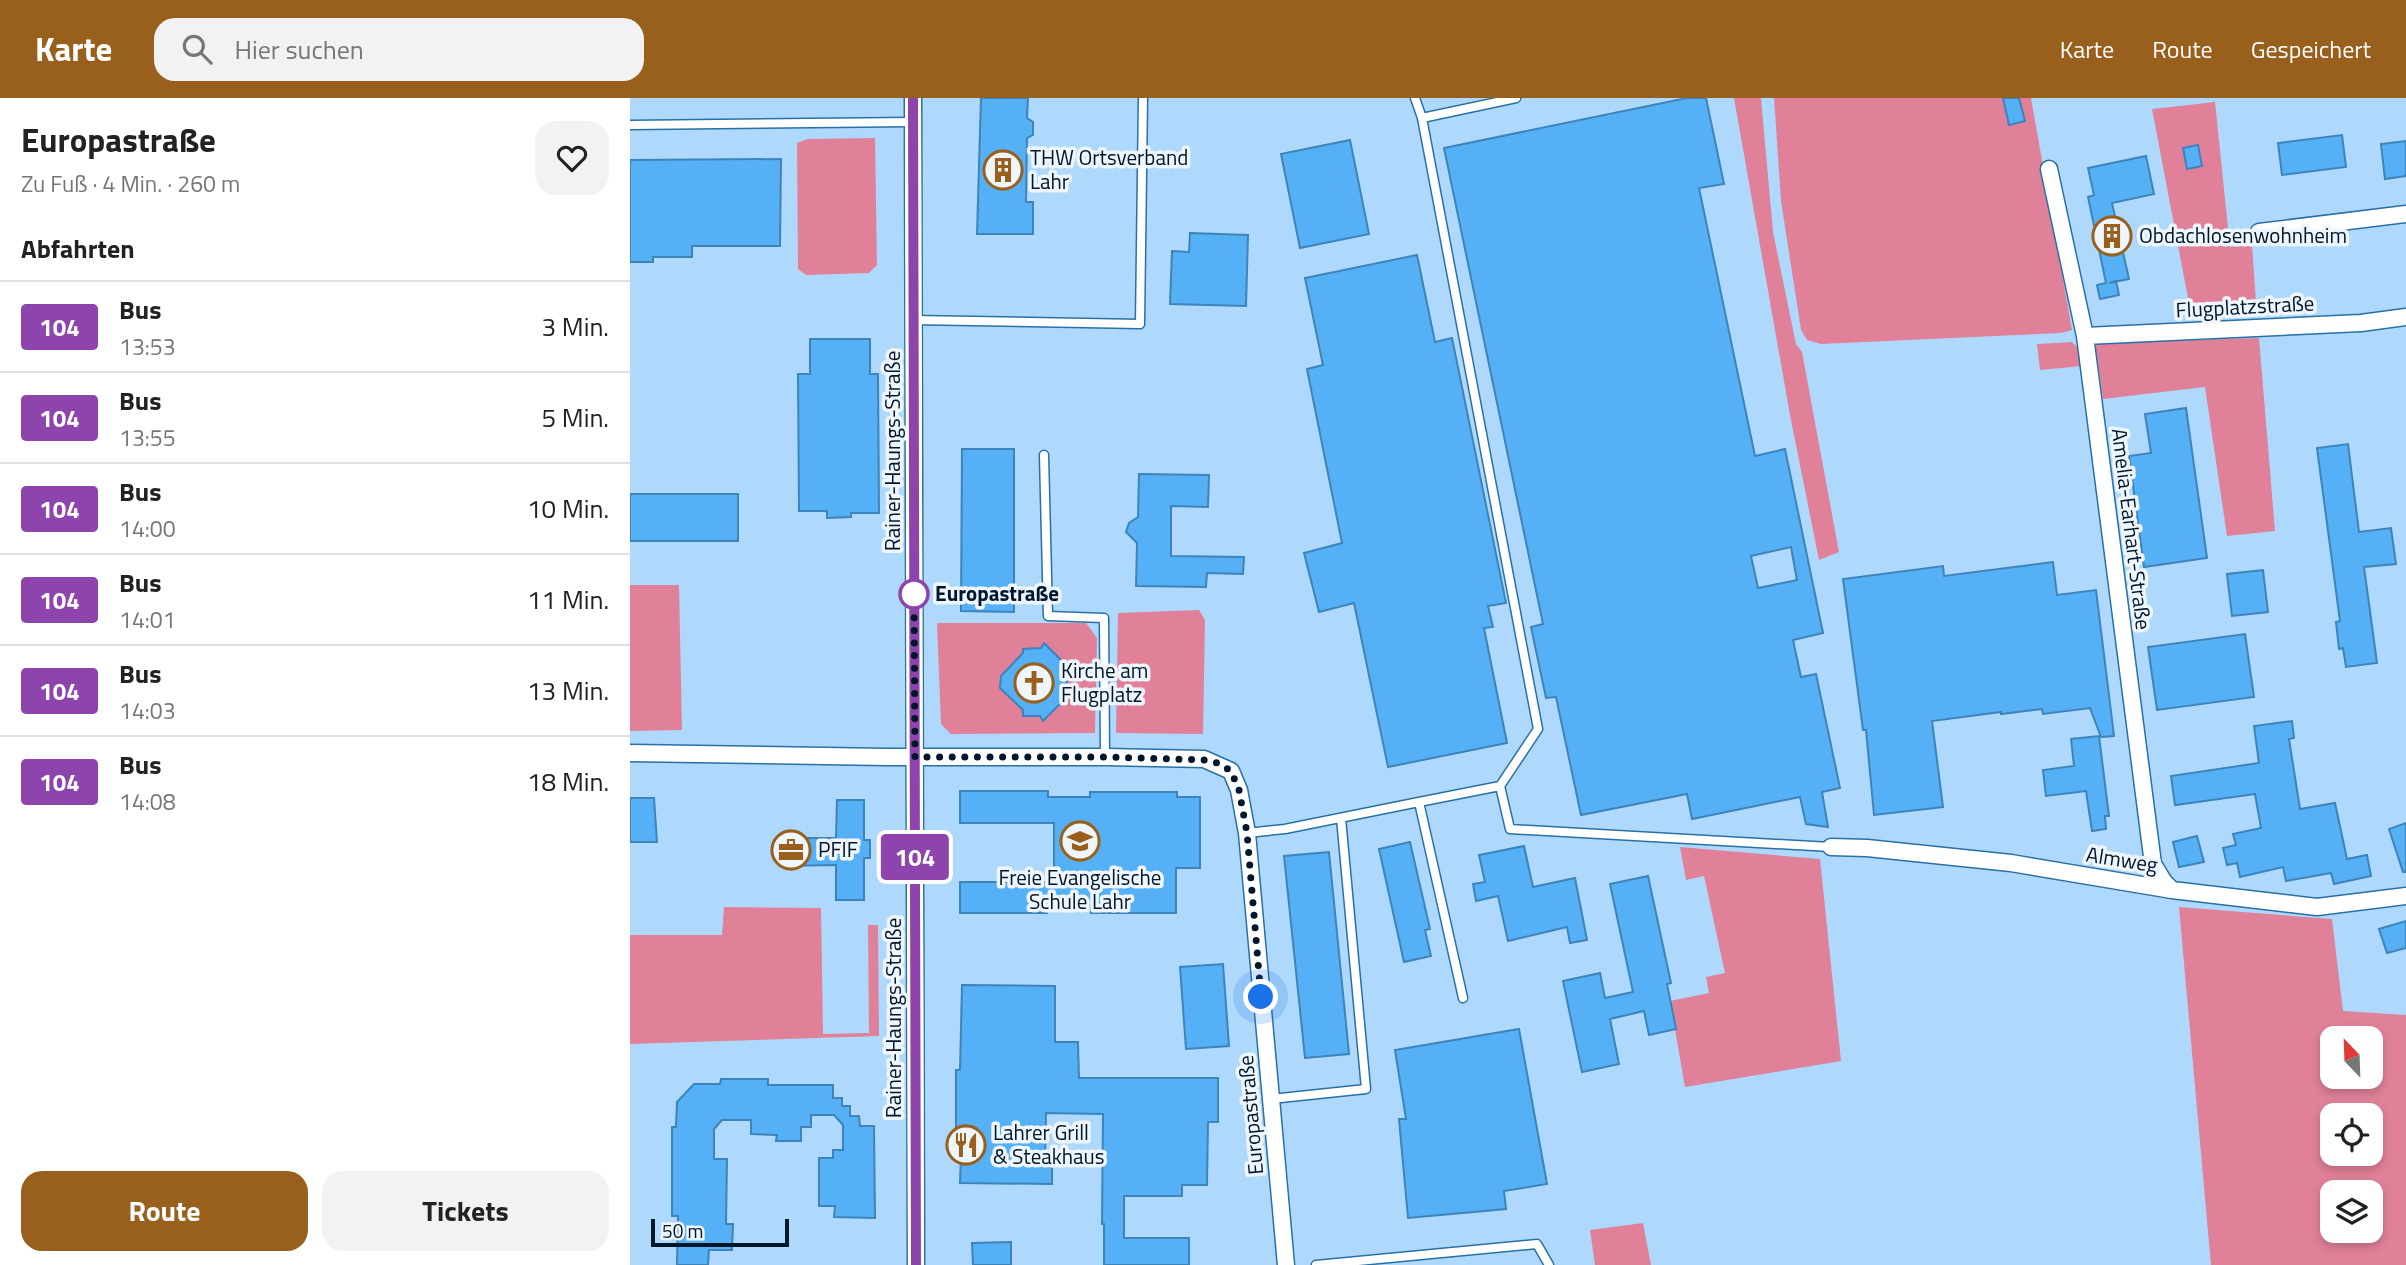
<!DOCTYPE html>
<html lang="de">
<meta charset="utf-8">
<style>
:root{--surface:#fff;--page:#f2f2f2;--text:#222;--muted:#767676;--line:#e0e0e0;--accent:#995f1d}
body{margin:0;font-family:"Titillium Web",sans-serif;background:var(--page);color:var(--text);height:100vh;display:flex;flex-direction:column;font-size:26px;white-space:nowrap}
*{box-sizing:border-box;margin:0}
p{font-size:23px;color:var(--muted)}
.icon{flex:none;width:38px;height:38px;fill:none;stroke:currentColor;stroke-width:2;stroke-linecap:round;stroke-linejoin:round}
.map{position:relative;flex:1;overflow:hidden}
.sheet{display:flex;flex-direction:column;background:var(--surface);width:630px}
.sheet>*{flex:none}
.badge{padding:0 14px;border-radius:5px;font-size:24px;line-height:46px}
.needle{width:46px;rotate:337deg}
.controls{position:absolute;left:1690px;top:928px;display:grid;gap:14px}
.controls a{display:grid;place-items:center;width:63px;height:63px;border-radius:14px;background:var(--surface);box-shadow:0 4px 10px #0003;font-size:35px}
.scale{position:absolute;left:21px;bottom:18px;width:138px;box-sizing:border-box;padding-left:7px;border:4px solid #00162b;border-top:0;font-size:19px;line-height:24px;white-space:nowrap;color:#00162b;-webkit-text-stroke:5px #eef5fb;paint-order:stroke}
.you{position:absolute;width:35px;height:35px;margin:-18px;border:5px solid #fff;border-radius:50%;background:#1a73e8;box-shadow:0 0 0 10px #1a73e833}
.map>.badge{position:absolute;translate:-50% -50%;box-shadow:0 0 0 4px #fff}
h2{padding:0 21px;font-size:26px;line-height:63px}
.round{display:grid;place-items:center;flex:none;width:74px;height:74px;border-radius:21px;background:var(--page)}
.headline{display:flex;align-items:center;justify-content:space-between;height:119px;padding:0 21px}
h1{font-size:33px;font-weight:700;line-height:52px}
.primary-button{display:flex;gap:14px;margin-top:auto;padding:14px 21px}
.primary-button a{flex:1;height:80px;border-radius:21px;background:var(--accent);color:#fff;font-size:28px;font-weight:700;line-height:80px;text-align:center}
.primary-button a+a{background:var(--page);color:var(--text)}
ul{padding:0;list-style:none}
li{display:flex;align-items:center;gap:21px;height:91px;padding:0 21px;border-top:2px solid var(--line)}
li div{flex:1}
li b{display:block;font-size:26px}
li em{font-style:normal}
li .badge{min-width:77px;font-weight:700;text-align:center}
header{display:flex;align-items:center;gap:42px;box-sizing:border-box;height:98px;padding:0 35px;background:var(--accent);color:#fff}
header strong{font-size:33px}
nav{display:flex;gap:38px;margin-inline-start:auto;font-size:24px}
.search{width:490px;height:63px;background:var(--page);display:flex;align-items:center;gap:18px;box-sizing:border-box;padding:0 24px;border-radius:21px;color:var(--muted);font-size:26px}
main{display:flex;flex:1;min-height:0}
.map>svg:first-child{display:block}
.green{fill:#e08199;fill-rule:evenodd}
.building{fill:#56b0f5;stroke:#3d84ba;stroke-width:2;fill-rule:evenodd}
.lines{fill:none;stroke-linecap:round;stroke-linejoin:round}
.lane-casing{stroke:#2870a5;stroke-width:11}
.street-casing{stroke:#2870a5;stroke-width:19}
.lane{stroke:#fff;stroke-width:8}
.street{stroke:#fff;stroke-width:16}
.line-casing{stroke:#fff;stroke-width:16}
.line{stroke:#8e44ad;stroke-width:10}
.walk{stroke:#00162b;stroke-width:7;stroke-dasharray:0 12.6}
.stop-dot{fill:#fff;stroke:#8e44ad;stroke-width:3.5}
.labels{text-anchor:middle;stroke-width:7;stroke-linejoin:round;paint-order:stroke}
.poi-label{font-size:21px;fill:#00162b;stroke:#eef5fb;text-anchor:start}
.street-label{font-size:21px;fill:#00162b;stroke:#eef5fb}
.stop-label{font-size:21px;font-weight:bold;fill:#00162b;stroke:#eef5fb;text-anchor:start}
</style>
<header>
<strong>Karte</strong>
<div class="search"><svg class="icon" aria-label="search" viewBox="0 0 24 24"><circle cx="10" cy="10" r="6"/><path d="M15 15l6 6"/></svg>Hier suchen</div>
<nav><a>Karte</a><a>Route</a><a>Gespeichert</a></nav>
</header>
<main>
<section class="sheet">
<div class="headline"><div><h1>Europastraße</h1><p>Zu Fuß · 4 Min. · 260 m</p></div><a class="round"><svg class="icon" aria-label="heart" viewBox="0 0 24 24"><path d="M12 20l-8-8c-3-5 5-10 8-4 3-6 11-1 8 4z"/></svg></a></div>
<h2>Abfahrten</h2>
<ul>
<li><span class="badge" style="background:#8e44ad;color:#fff">104</span><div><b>Bus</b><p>13:53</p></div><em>3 Min.</em></li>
<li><span class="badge" style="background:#8e44ad;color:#fff">104</span><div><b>Bus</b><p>13:55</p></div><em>5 Min.</em></li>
<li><span class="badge" style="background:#8e44ad;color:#fff">104</span><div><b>Bus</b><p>14:00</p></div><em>10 Min.</em></li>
<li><span class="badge" style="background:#8e44ad;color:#fff">104</span><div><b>Bus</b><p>14:01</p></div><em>11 Min.</em></li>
<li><span class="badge" style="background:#8e44ad;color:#fff">104</span><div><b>Bus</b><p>14:03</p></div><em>13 Min.</em></li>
<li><span class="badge" style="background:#8e44ad;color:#fff">104</span><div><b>Bus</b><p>14:08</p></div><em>18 Min.</em></li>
</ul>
<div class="primary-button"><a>Route</a><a>Tickets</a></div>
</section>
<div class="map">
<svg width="1776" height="1167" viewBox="0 0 1776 1167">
<rect width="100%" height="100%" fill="#afd9fc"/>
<path class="green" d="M1104,0H1131L1143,134L1166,246L1172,254L1209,454L1189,462L1160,317Z
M1144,0H1401L1442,232L1431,235L1191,246L1177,242L1171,232L1151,103Z
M1585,4L1600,149L1622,147L1627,218L1562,221L1522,11Z
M245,40L247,167L239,175L176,177L168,171L167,45L177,41Z
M1629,240L1645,433L1597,438L1575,289L1473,301L1465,245Z
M1442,244L1448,250L1452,268L1410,272L1407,246Z
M0,487H49L52,632L0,633Z
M569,512L575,522L573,636L486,635L488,515Z
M307,525H456L467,540L465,635L321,636L311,626Z
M1050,749L1190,761L1211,963L1055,989L1040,903L1079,895L1076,879L1095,875L1074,778L1056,782Z
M94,809L191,810L193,936L239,935L238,827H248L249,938L0,946V837H92Z
M1549,809L1702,821L1713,913L1776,917V1167H1581ZM1703,940H1741V978H1703ZM1703,1017H1741V1055H1703ZM1703,1094H1741V1132H1703Z
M1013,1125L1021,1167H965L960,1132Z"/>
<path class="building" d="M351,0H398L397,20L403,24V37L397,40L396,104H403V136H347Z
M1057,0H1076L1094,86L1069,90L1125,358L1155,351L1193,535L1163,542L1171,579L1186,576L1210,690L1192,694L1198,729L1176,726L1170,699L1062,721L1057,696L951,717L926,599L916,600L901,529L913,526L814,50ZM1161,449L1167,482L1128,490L1121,458Z
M1373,0H1389L1395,23L1379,27Z
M1712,37L1716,69L1652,77L1648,45Z
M720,42L739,136L670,150L651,56Z
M1776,43V78L1755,81L1751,46Z
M1568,47L1572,68L1557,71L1553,50Z
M1516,58L1524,96L1482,105L1499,181L1479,185L1486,183L1489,197L1470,201L1467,187L1476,185L1458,99L1464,97L1458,70Z
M151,61L150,148H62V159H23V164H0V62Z
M560,135L618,137L616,208L540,206L542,153L559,154Z
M787,157L805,244L822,240L876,505L858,508L863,529L854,530L877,645L758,669L724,505L689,514L674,455L712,445L677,271L693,267L675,180Z
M180,241H240V276H248L249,415H221V419L197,420V413H169L168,276H180Z
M1556,310L1577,460L1514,469L1499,358L1521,355L1515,316Z
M1718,346L1729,434L1761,430L1766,466L1734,469L1747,565L1716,569L1713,550L1709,551L1706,524L1710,523L1687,350Z
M332,351H384V514L331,513Z
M509,376L579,377L578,409L541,408V458L614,459L613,476L577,475L576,489L506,488L507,445L496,434L499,425L508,419Z
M0,396H108V443H0Z
M1423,464L1427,497L1466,492L1484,638L1471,639L1460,610L1413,616L1412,611L1371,616V614L1302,623L1313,709L1244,717L1236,632H1233L1213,481L1313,468L1314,478Z
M1633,472L1638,514L1602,518L1597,476Z
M1615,536L1624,599L1527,612L1518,549Z
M414,545L437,568L436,600L413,623L410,618H393V612L370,590L371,578L393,555V551L411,550Z
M1662,623L1664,640L1659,641L1670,711L1705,705L1717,761L1737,757L1741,778L1704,786L1701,775L1656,783L1653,769L1610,779L1607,765L1597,767L1593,750L1606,747L1603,736L1631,730L1625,696L1545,707L1541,678L1629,665L1624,628Z
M1469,638L1479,718H1475L1476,731L1462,733L1456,693L1416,698L1413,672L1444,668L1441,641Z
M330,693H418V699H460V694H547V699H570V770H546V815H461V807L417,808V815H330V784H424V725H330Z
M0,700H24L27,744H0Z
M207,702H234V742H240V760H234V802H206V767L152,768V740H206Z
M1776,725V774H1773L1759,731Z
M1567,738L1574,764L1549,769L1543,744Z
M780,744L800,831L795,832L801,858L774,864L749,751Z
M894,748L903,789L945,780L957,842L940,845L937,829L878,843L868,798L846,803L843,786L855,784L849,757Z
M699,754L719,956L675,960L654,758Z
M1018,778L1041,885L1037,886L1046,931L1019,937L1014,913L980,921L989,966L952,974L933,883L970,875L975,900L1003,894L980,786Z
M1776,823V850L1757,855L1749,831Z
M593,866L599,948L556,951L550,869Z
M332,887L425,888V944H448L449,980H588V1024H578L577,1087H552V1098H494V1140H559V1167H474V1126H472L473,1016L416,1015L415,1063L422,1064V1086L330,1085L331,1056H326V972H330Z
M889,931L917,1086L874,1093L876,1111L778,1120L769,1021H776L765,952Z
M91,981H138V987H203V1000H212V1008H220V1018H229L230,1028H244L245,1120L204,1119L205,1108H189V1060H203V1052H213V1027L204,1017H181V1029H171V1043H146L147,1037L121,1036V1022H92L84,1031V1061H97L96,1126H103L102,1152H79L78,1167H47L48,1118H42V1029H46L47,1004L64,986H90Z
M381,1144V1167H343L342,1145Z"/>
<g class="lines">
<g class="lane-casing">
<path id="lane" d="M785,0L792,20L908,631L870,688L789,704
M792,20L886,0
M0,27L283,24
M283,222L510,226L513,0
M414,357L418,518L474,520L475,659
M870,688L880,731L1201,749
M617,735L655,731L789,704L833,900
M641,1001L736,991L711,720
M686,1167L907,1146L919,1167"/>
</g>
<g class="street-casing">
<path id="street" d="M283,0L286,1167
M1419,71L1455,238L1523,766L1534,784L1542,792
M1629,134L1776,116
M1455,238L1731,225L1776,219
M0,655L257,659H475L574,661L601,673L609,692L617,735L656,1167
M1201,749L1237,750L1381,765L1542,792L1687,809L1776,798"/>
</g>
<use href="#lane" class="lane"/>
<use href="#street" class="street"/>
</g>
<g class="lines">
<g class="line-casing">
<path id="line" d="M283,0L286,1167"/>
</g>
<use href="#line" class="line"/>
<path class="walk" d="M284,496V489L285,659H475L574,662L588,665L601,673L609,692L617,735L631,899"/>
</g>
<defs>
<g id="building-ring" transform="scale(2.0125)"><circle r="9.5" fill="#eef5fb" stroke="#995f1d" stroke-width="1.5"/><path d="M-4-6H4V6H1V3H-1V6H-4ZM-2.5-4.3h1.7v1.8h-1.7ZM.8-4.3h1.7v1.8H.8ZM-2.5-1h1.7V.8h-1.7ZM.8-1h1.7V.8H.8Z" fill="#995f1d"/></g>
<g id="church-ring" transform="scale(2.0125)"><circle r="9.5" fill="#eef5fb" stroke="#995f1d" stroke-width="1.5"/><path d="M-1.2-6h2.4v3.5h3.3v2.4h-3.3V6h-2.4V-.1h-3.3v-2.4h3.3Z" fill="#995f1d"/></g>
<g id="school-ring" transform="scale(2.0125)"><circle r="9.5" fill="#eef5fb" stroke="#995f1d" stroke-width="1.5"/><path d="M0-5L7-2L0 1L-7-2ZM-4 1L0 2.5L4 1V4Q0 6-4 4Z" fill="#995f1d"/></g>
<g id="office-ring" transform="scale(2.0125)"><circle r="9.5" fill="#eef5fb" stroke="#995f1d" stroke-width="1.5"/><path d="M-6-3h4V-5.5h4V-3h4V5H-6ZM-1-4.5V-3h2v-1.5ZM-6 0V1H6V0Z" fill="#995f1d"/></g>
<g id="restaurant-ring" transform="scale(2.0125)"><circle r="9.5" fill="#eef5fb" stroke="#995f1d" stroke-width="1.5"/><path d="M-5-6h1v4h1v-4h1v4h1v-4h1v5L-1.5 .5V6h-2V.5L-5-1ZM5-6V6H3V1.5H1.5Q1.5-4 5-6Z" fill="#995f1d"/></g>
</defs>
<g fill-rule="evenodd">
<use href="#building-ring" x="373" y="72"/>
<use href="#building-ring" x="1482" y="138"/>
<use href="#church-ring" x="404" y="585"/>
<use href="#school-ring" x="450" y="743"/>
<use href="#office-ring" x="161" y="752"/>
<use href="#restaurant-ring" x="336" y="1047"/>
</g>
<circle class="stop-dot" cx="284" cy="496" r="14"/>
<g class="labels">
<g class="poi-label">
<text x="400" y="67">THW Ortsverband<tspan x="400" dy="24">Lahr</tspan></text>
<text x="1509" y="145">Obdachlosenwohnheim</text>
<text x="431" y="580">Kirche am<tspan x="431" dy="24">Flugplatz</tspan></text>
<text x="188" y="759">PFIF</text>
<text x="450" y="787" text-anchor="middle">Freie Evangelische<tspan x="450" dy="24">Schule Lahr</tspan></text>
<text x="363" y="1042">Lahrer Grill<tspan x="363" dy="24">&amp; Steakhaus</tspan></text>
</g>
<g class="street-label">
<text transform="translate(1615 209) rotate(-3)" y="7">Flugplatzstraße</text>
<text transform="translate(263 353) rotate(-90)" y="7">Rainer-Haungs-Straße</text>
<text transform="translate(1501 431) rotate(83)" y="7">Amelia-Earhart-Straße</text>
<text transform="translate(1492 762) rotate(9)" y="7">Almweg</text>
<text transform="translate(264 920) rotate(-90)" y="7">Rainer-Haungs-Straße</text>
<text transform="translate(621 1017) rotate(-95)" y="7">Europastraße</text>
</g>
<g class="stop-label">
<text x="305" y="503">Europastraße</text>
</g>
</g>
</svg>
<div class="controls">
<a><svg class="needle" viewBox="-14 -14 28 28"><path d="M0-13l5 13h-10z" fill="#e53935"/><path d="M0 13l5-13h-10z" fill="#767676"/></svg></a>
<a><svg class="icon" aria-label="locate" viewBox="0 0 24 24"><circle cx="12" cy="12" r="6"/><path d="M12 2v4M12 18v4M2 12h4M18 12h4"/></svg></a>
<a><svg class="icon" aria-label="layers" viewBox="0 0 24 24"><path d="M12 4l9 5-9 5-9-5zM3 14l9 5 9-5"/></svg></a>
</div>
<div class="scale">50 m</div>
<div class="you" style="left:631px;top:899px"></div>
<b class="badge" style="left:285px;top:759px;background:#8e44ad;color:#fff">104</b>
</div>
</main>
